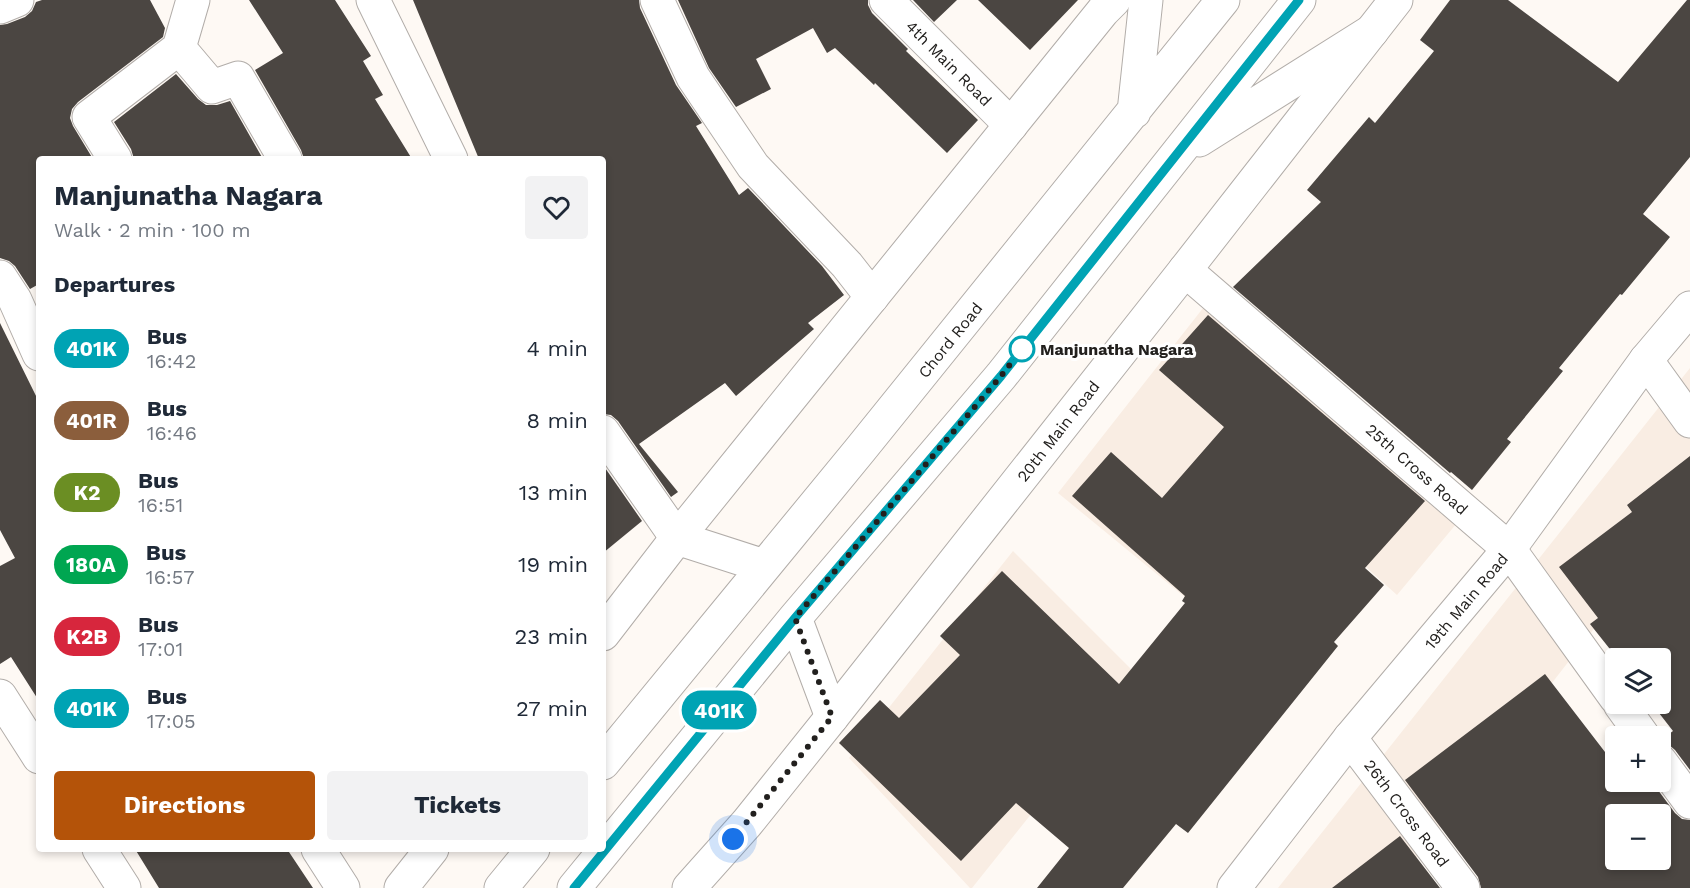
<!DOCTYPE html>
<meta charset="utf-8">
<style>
:root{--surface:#fff;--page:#f2f2f3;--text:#1f2937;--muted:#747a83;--accent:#b45309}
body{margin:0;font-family:"Work Sans",sans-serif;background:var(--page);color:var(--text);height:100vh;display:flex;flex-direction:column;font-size:22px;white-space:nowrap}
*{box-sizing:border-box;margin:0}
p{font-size:20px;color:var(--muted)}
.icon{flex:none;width:33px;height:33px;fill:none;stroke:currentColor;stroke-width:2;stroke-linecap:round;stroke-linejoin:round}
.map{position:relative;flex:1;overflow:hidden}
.side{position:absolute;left:36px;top:156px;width:570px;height:696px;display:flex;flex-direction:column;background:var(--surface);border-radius:6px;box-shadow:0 3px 9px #0003}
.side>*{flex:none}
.badge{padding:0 12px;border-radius:20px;font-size:21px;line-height:39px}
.controls{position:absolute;left:1605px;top:648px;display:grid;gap:12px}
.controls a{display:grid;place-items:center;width:66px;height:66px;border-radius:6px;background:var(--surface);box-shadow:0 3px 9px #0003;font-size:30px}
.you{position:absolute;width:30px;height:30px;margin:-15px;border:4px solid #fff;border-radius:50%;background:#1a73e8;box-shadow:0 0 0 9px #1a73e833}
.map>.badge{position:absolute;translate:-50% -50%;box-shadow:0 0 0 3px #fff}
h2{padding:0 18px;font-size:22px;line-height:54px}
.round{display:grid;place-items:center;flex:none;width:63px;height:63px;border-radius:6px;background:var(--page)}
.overview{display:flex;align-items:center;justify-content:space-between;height:102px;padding:0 18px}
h1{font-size:28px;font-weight:700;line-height:45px}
.primary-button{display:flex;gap:12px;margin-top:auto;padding:12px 18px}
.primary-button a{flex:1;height:69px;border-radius:6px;background:var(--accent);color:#fff;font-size:24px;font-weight:700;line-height:69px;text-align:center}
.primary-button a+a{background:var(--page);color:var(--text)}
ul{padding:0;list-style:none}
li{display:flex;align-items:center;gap:18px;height:72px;padding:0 18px}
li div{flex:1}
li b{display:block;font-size:22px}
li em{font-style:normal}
li .badge{min-width:66px;font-weight:700;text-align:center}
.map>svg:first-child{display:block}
.built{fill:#f9ede3}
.building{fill:#4b4642;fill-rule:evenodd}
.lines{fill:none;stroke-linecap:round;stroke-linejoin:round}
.minor-casing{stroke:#b2ada9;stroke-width:35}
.tertiary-casing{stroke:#b2ada9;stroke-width:35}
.primary-casing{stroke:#b2ada9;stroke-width:35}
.minor{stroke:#fff;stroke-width:33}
.tertiary{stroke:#fff;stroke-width:33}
.primary{stroke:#fff;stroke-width:33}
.line-casing{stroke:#fff;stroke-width:14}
.line{stroke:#00a3b4;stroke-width:9}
.walk{stroke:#22201e;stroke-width:6;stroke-dasharray:0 10.8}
.stop-dot{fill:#fff;stroke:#00a3b4;stroke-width:3}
.labels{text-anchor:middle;stroke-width:6;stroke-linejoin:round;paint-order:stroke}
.street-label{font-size:16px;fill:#22201e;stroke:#fff}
.stop-label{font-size:16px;font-weight:bold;fill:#22201e;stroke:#fff;text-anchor:start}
</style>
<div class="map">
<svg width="1690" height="888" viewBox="0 0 1690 888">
<rect width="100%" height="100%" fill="#fef9f4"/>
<path class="built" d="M1207,303L1457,523L1397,595L1286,495L1197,607L1058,493Z
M1690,368V505L1393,888H1278Z
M1013,551L1140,678L972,888H970L849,758Z"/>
<path class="building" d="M42,0H150L165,28L163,37L78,102L72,109L70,118L73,126L93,159H39V284L30,289L15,266L9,261L0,258V25L7,24L25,17L32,11L36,2Z
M249,0H335L371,56L363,61L383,95L375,99L412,159H304L301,150L255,70L283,53Z
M413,0H639L640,8L676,85L702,123L696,126L739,195L748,188L822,266L844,295L808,323L814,329L736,396L725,383L639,444L678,492L671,497L618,421L611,415L603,414V159H479Z
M678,0H868V5L872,13L908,49L906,51L978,120L947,153L875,83L874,85L835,48L827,53L813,28L756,59L771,89L736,107L709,68Z
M913,0H957L934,22Z
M978,0H1078L1030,50Z
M1450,0H1508L1618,82L1687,0H1690V157L1643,214L1670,237L1622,295L1620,294L1559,368L1563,371L1507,439L1511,442L1472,490L1451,472L1450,473L1233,287L1321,202L1307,190L1369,117L1375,123L1434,51L1420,40Z
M176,74L198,99L206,105H217L230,101L263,159H134L131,149L114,122Z
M1208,315L1425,501L1365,568L1384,585L1334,642L1338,646L1188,833L1176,824L1123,888H1037L1069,848L1016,803L961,861L839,743L880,700L899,718L960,655L940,636L1002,571L1119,684L1185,603L1182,601L1185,596L1072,496L1111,452L1162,498L1224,427L1159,370Z
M0,323L39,402V701L11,657L0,664V566L15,558L0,530Z
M1690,456V770L1675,750L1668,744L1660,743L1661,740L1673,731L1652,704H1660V658H1617L1590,624L1598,618L1559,567L1632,512L1627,505Z
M603,465L642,521L603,553Z
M1545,674L1605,752L1606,751L1616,763V782H1652L1675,813L1682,819L1690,820V888H1481L1478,877L1405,780ZM1616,814H1660V860H1616Z
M1400,836L1440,888H1332Z
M135,849H287L313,888H159Z"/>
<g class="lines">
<g class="minor-casing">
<path id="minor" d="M373,0L451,159
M657,0L693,77L753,166L847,265L872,297
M886,0L1011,125
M0,7L17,0
M179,48L212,87L238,78L285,159
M115,159L89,117L179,48L193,0
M1185,270L1509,549L1616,698
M0,277L15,300L39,354
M1646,360L1690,421
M603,432L677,538
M1620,704L1643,736
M1350,738L1463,888
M1660,761L1690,802
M318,849L343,888"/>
</g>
<g class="tertiary-casing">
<path id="tertiary" d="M603,634L677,538L1103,11L1114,0
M0,696L39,757
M99,849L124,888
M401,888L432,849
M689,888L747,823L832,717L1185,270L1396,0
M1234,888L1350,738L1509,549L1646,360L1690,308"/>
</g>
<g class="primary-casing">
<path id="primary" d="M1134,112L1146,0
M1199,140L1372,31
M677,538L764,566
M795,618L832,717
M603,763L860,450L1223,0
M501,888L533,849
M574,888L795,618L1001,376L1299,0"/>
</g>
<use href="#minor" class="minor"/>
<use href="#tertiary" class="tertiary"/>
<use href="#primary" class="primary"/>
</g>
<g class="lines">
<g class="line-casing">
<path id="line" d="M574,888L795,618L1001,376L1299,0"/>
</g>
<use href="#line" class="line"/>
<path class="walk" d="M733,839L832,717L795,618L1001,376L1022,349"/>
</g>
<circle class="stop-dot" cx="1022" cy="349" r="12"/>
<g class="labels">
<g class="street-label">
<text transform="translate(949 63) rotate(45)" y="6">4th Main Road</text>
<text transform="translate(950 340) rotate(-51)" y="6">Chord Road</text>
<text transform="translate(1058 431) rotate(-52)" y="6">20th Main Road</text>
<text transform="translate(1417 469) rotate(41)" y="6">25th Cross Road</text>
<text transform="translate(1466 601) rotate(-50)" y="6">19th Main Road</text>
<text transform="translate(1407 813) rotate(53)" y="6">26th Cross Road</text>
</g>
<g class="stop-label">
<text x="1040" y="355">Manjunatha Nagara</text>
</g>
</g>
</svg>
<div class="controls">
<a><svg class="icon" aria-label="layers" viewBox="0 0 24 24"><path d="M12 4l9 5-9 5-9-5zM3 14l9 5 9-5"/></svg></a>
<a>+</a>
<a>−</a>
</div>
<div class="you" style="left:733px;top:839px"></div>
<b class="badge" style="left:719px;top:710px;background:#00a3b4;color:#fff">401K</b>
<section class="side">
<div class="overview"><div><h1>Manjunatha Nagara</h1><p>Walk · 2 min · 100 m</p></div><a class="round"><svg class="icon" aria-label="heart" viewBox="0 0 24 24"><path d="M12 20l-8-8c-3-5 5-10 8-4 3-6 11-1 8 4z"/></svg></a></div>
<h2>Departures</h2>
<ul>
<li><span class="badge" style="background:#00a3b4;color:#fff">401K</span><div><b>Bus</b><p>16:42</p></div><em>4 min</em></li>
<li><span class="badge" style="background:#8b5e3c;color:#fff">401R</span><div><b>Bus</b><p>16:46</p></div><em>8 min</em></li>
<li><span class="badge" style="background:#6b8e23;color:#fff">K2</span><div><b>Bus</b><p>16:51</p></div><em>13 min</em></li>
<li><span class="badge" style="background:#00a651;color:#fff">180A</span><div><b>Bus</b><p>16:57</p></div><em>19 min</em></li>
<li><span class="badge" style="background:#d7263d;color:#fff">K2B</span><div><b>Bus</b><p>17:01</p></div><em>23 min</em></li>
<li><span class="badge" style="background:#00a3b4;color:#fff">401K</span><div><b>Bus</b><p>17:05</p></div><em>27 min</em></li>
</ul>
<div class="primary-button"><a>Directions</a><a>Tickets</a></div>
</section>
</div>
